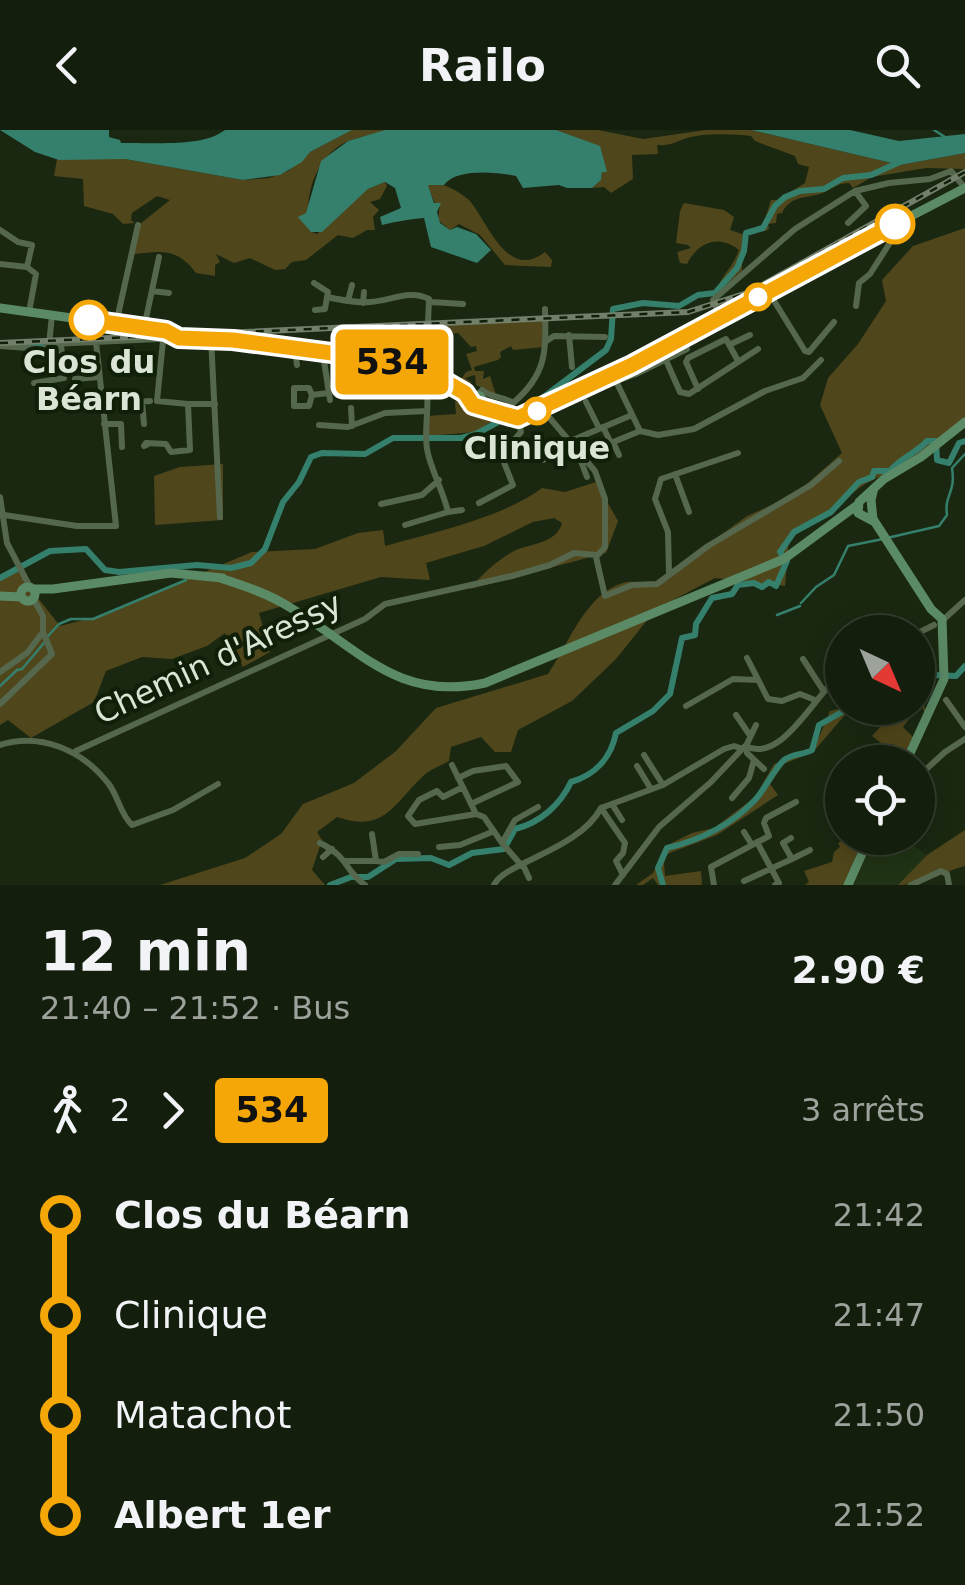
<!DOCTYPE html>
<html lang="fr">
<meta charset="utf-8">
<style>
:root{--surface:#141e0d;--page:#212b1b;--text:#f1f3f6;--muted:#9da29d;--line:#333c2e}
body{margin:0;font-family:"DejaVu Sans",sans-serif;background:var(--page);color:var(--text);height:100vh;display:flex;flex-direction:column;font-size:38px;white-space:nowrap}
*{box-sizing:border-box;margin:0}
p{font-size:32px;color:var(--muted)}
.icon{flex:none;width:55px;height:55px;fill:none;stroke:currentColor;stroke-width:2;stroke-linecap:round;stroke-linejoin:round}
.map{position:relative;height:755px;overflow:hidden}
.details{display:flex;flex-direction:column;background:var(--surface);flex:1}
.details>*{flex:none}
.badge{padding:0 20px;border-radius:8px;font-size:35px;line-height:65px}
.needle{width:65px;rotate:136deg}
.tools{position:absolute;left:825px;top:485px;display:grid;gap:20px}
.tools a{display:grid;place-items:center;width:110px;height:110px;border-radius:50%;background:var(--surface);box-shadow:0 5px 25px #0003,0 0 0 2px var(--line);font-size:50px}
.map>.badge{position:absolute;translate:-50% -50%;box-shadow:0 0 0 5px #fff}
.legs{display:flex;align-items:center;gap:15px;height:110px;padding:0 40px;font-size:32px}
.legs p{margin-inline-start:auto}
.overview{display:flex;align-items:center;justify-content:space-between;height:170px;padding:0 40px}
h1{font-size:55px;font-weight:600;line-height:75px}
ul{padding:0 40px;list-style:none}
li{display:flex;align-items:center;gap:35px;height:100px;font-size:38px}
li i{display:grid;place-items:center;width:15px;height:100%;margin:0 12px;background:currentColor}
li i::after{content:'';width:25px;height:25px;margin:-12px;border:8px solid;border-radius:50%;background:var(--surface)}
li p{margin-inline-start:auto}
li:first-child i{background:linear-gradient(#0000 50%,currentColor 0)}
li:last-child i{background:linear-gradient(currentColor 50%,#0000 0)}
header{display:flex;justify-content:space-between;align-items:center;height:130px;padding:0 40px;background:var(--surface);font-size:45px;font-weight:600}
.map>svg:first-child{display:block}
.built{fill:#203315}
.green{fill:#50461b}
.water{fill:#357f6d}
.lines{fill:none;stroke-linecap:round;stroke-linejoin:round}
.stream{stroke:#357f6d;stroke-width:2.5}
.canal{stroke:#357f6d;stroke-width:5}
.river{stroke:#357f6d;stroke-width:6}
.minor{stroke:#55674d;stroke-width:6}
.major{stroke:#5b8a66;stroke-width:9}
.rail-casing{stroke:#727f6b;stroke-width:6}
.rail{stroke:#101f08;stroke-width:2.5;stroke-dasharray:8;stroke-linecap:butt}
.line-1-casing{stroke:#fff;stroke-width:22}
.line-1{stroke:#f5a707;stroke-width:15}
.stop-1-dot{fill:#fff;stroke:#f5a707;stroke-width:5}
.labels{text-anchor:middle;stroke-width:8;stroke-linejoin:round;paint-order:stroke}
.stop-label{font-size:32px;font-weight:bold;fill:#dbe5d6;stroke:#101f08}
.street-label{font-size:32px;fill:#dbe5d6;stroke:#101f08}
</style>
<header><svg class="icon" aria-label="back" viewBox="0 0 24 24"><path d="M15 5l-7 7 7 7"/></svg>Railo<svg class="icon" aria-label="search" viewBox="0 0 24 24"><circle cx="10" cy="10" r="6"/><path d="M15 15l6 6"/></svg></header>
<div class="map">
<svg width="965" height="755" viewBox="0 0 965 755">
<rect width="100%" height="100%" fill="#1a2811"/>
<path class="built" d="M871,708H901L927,725L898,755H850Z"/>
<path class="green" d="M352,0H385C372,5 358,7 346,12C314,28 302,70 311,102L317,104L368,59L385,52L387,56L380,69L370,72L379,80L373,87L375,100H367L353,108L338,105L306,130L292,132L285,139L275,140L250,128L234,133L216,124L220,132L215,135V146L196,143C177,117 159,121 129,125L140,94L170,70L157,66L132,83L131,90L135,93L123,94L113,84L84,76L83,49L54,46L57,29H125L243,50L269,48L288,41L310,22Z
M556,0H598L643,9L706,0H751L900,35L965,23V39L926,38L872,47L853,58L849,53C838,53 835,57 825,62C809,69 791,64 782,83L777,84L776,93L768,94L769,99L765,101L762,96L748,104C747,118 741,128 742,141L714,165C719,149 733,137 739,120C719,104 698,112 687,134L680,133L677,122L691,118L688,115L676,113L680,81L684,73L724,80L734,87L730,100L742,104L763,96L771,70H777L805,53L809,37L798,34L795,26L755,11L751,6C733,4 705,3 687,8C675,12 671,16 657,15L658,24L632,25L633,49L611,63L604,57L592,58L601,50L602,42H607L583,11Z
M432,53C444,53 460,62 469,70C487,90 507,152 545,122L552,130L551,137L505,135L480,105L459,94L450,100L438,90L440,73H435L427,55Z
M965,98V289L921,325L865,354L789,409L785,456L715,448L656,479L616,529L572,571L518,600L511,622H495L481,607L451,617L449,631C440,636 429,640 422,647C393,675 384,703 337,687L317,702L322,710L312,740L325,755H160L245,728L281,704L303,674L354,653L396,621L436,578L548,544C569,514 587,460 627,452C634,451 644,453 651,455L747,386L794,365L842,323L820,275L828,248L858,214L886,171L882,150L913,116Z
M545,190L544,217L513,220L511,216L500,222L501,227L498,230L474,237L475,241H484L483,249L490,246L496,265L476,255L475,245L465,248L472,253H468L472,257L458,254L466,242L472,240L466,224L477,221L476,216L471,217L458,203L449,204L445,246L433,237L430,213L435,220L442,215L437,207L428,211V195Z
M461,268L465,279L481,277L497,288L476,302L427,306V286L456,284L455,272Z
M223,334V390L155,395L154,346L180,337Z
M596,352L618,391L606,423L470,459C482,444 498,430 514,421C531,413 556,414 562,393L554,388L533,392L484,416L426,433L430,450L381,447L259,483L270,522L243,537L225,503L207,516L172,529L142,527L106,541L94,572L31,608L8,590L0,595V448L22,438L38,468L60,496L99,486L252,422L315,419L358,403L383,400L385,416C432,403 504,387 542,358L565,362Z
M918,565L926,580L925,585L923,578L918,577L903,597L913,607L903,627L893,614L886,617L872,606L897,578H918Z
M843,578H851L813,622L784,634L770,654L778,665L717,705L667,724L664,733L665,746L701,741L702,755H658L653,748L643,755H636L653,743L664,717L692,703L714,698L755,667L774,634L814,619L830,581Z
M965,700V736C936,744 929,755 898,755L927,725Z
M848,708L860,715L845,755H805L809,752L804,741L832,732L834,722L840,717L838,713Z"/>
<path class="water" d="M0,0H109V7L120,10L121,13C150,12 202,18 225,0H352L310,22L302,32L280,45L243,50L125,29L59,30L35,22Z
M385,0H556L600,16L607,42H602L601,50L592,58H567L559,55L523,58L516,46C497,42 456,38 444,55H428L434,73H441L437,82L440,93L450,100L457,97L476,104L491,120L477,133L431,117L424,88C412,89 393,92 382,95L380,87L401,78L395,58L385,52L368,59L322,102H311L298,87L306,83L321,31L348,11Z
M733,0H850L899,11L965,4V23L900,35L751,0Z"/>
<g class="lines">
<path class="stream" d="M934,0L945,7
M887,408L939,396L947,385C944,364 956,364 952,338L965,324
M801,473L816,457L834,445L848,416L883,409
M777,485L800,476
M48,506L59,494L71,489H93L186,450
M0,556L17,540L22,539L44,513"/>
<path class="canal" d="M13,214L46,216"/>
<path class="river" d="M0,448L50,421L86,419L105,440L119,442L197,435L231,438L251,433L265,419L283,372L299,352L311,327L322,323L365,324L393,308H461L476,304L541,269L606,220L611,209L613,179L643,173L679,176L698,165L715,163L737,138L744,121L746,103L763,98L775,76L785,67L800,61L824,59L843,48L871,45L902,31
M918,550L934,545L956,546L965,536
M330,755L351,747H368L396,729L431,728L449,735L472,723L504,719L515,699C540,693 560,675 571,652C595,645 611,628 616,603L653,581L670,564L682,508L695,505L696,494L712,468L732,464L738,455L754,453L762,457L769,452L776,456L787,431L780,422L794,402L831,382L859,352L872,347L874,341H890C900,328 918,322 927,311H936L937,330L949,333L959,313L965,311
M663,755L658,738L667,718C701,710 731,695 755,670C766,658 772,642 783,631C790,624 803,625 812,620L819,595L849,578"/>
<path class="minor" d="M848,93L866,76L855,61
M0,100L18,112L32,115L27,137L36,144L29,182
M0,134L27,137
M314,153L328,162L327,167C341,170 355,173 370,172C391,171 409,159 429,169L427,217L419,236
M152,161L169,163
M768,161L805,221L809,222L834,192
M348,171L352,155
M431,172L463,174
M363,173L364,162
M856,176L859,153L870,144L893,108L888,98
M315,180L325,179L327,167
M719,185L713,170L795,99L855,61L889,53L930,49L951,41L965,58
M116,194L138,95
M144,198L159,127
M569,205L572,237
M211,208L220,387
M163,211L157,271L188,274
M545,212L554,206L605,207
M731,214L750,205
M49,215L52,185
M0,216L42,219L52,214L179,208
M295,220L297,235
M323,224L330,270
M357,227V212
M367,228L368,213L374,211
M665,228L680,262L689,264L758,219
M632,235L636,244L616,251L640,301L658,305L694,299L765,261L803,248L821,230
M421,237L420,257L427,262
M636,244L687,219
M75,249L99,247
M34,253L64,248L61,214
M698,259L686,232L688,228L726,209L738,231
M427,262C429,281 424,300 427,319C430,338 443,360 448,382L462,380
M427,262C452,261 458,255 468,278
M101,264L126,263L130,273L150,271
M312,265L309,276H294V258H309L312,265L328,263
M477,265L482,260C491,268 503,266 513,273C547,244 546,222 545,179
M142,272L144,294
M586,272L599,298
M351,278L352,296
M542,279L595,341L605,369V417L596,427L605,466L632,455L657,454L708,416L811,355L839,331
M104,294H121L122,317
M319,295L348,297L385,283L427,281
M603,297L611,313L640,301
M568,312L632,285
M613,312L619,325
M148,314L144,316L146,313L166,314L171,322L190,320L188,274H215
M579,326L587,347
M543,330L575,319
M675,344L689,382
M0,367L7,413L30,457
M479,373L513,355L501,325L521,302L518,288
M381,374L422,365L439,350
M4,385L77,396H116L96,212
M405,395L448,382
M669,443L668,402L655,369L661,349L738,323
M943,490L965,470
M918,503L934,495
M747,528L768,569L782,571L800,564L815,570
M803,529L823,560
M0,542L27,523L43,502
M946,570L965,597
M0,574L52,524L43,502V486L33,468
M686,576L733,549L758,550
M736,585L749,604
M0,615C40,602 82,620 108,653C118,665 120,684 132,695L173,680L218,654
M746,616L756,595
M76,621L365,489L385,474L512,446L550,435L574,423L596,425
M747,623L764,639
M644,625L663,655
M452,635L476,684L484,687L502,713
M637,636L651,659
M918,641L922,645L918,648
M922,643L945,622L965,609
M458,648L473,641L506,636L518,652L471,674
M463,657L443,667L437,661L419,670L408,686L415,694L476,684
M732,668L749,648L754,630
M612,674L622,690
M601,678L625,713L623,723L616,731L623,745
M744,702L752,715
M757,712L779,753L775,755
M320,713C349,727 344,740 365,755
M439,717L460,715L492,702
M323,727L332,719
M792,729L810,720
M346,731H376L372,704
M376,731L384,732L399,724H418
M523,735L529,748
M522,736L502,713L515,690L538,677
M744,751L792,729L783,713L791,708
M494,755C503,733 579,720 601,678L663,655L724,619L734,616L743,619
M615,755L659,697L711,652L745,616C783,635 816,561 842,544
M714,755L711,737L769,706L764,693L766,688L796,672
M911,755L941,741L947,744L949,755"/>
<path class="major" d="M0,178L166,201L179,208H211L415,234L465,263L480,266L487,277
M473,266L472,274C494,279 508,293 531,284L965,58
M874,358L871,370L873,389L931,479L942,489L944,549L906,632
M873,391L858,383L859,372L884,349L921,327L965,292
M220,448C245,456 269,464 291,478C360,519 397,572 485,553L784,429L856,376
M21 464a7 7 0 1 1 14 0a7 7 0 1 1-14 0Z
M33,459H53L171,443L223,448
M0,466L22,467
M848,755L869,708"/>
<g class="rail-casing">
<path id="rail" d="M0,213L688,182L750,162L965,42"/>
</g>
<use href="#rail" class="rail"/>
</g>
<g class="lines">
<g class="line-1-casing">
<path id="line-1" d="M89,190L166,201L179,208L233,210L415,234L465,263L473,275L518,288L632,235L895,94"/>
</g>
<use href="#line-1" class="line-1"/>
</g>
<g class="stop-1-dot">
<circle cx="895" cy="94" r="18"/>
<circle cx="758" cy="167" r="12"/>
<circle cx="89" cy="190" r="18"/>
<circle cx="537" cy="281" r="12"/>
</g>
<g class="labels">
<g class="stop-label">
<text x="89" y="243">Clos du<tspan x="89" dy="37">Béarn</tspan></text>
<text x="537" y="329">Clinique</text>
</g>
<g class="street-label">
<text transform="translate(218 528) rotate(-25)" y="11">Chemin d'Aressy</text>
</g>
</g>
</svg>
<div class="tools">
<a><svg class="needle" viewBox="-14 -14 28 28"><path d="M0-13l5 13h-10z" fill="#e53935"/><path d="M0 13l5-13h-10z" fill="#9da29d"/></svg></a>
<a><svg class="icon" aria-label="locate" viewBox="0 0 24 24"><circle cx="12" cy="12" r="6"/><path d="M12 2v4M12 18v4M2 12h4M18 12h4"/></svg></a>
</div>
<b class="badge" style="left:392px;top:232px;background:#f5a707;color:#111">534</b>
</div>
<section class="details">
<div class="overview"><div><h1>12 min</h1><p>21:40 – 21:52 · Bus</p></div><b>2.90 €</b></div>
<div class="legs"><svg class="icon" aria-label="walk" viewBox="0 0 24 24"><circle cx="13" cy="4" r="2"/><path d="M13 8l-2 6 4 7M11 14l-3 7M7 12l3-4h3l4 4"/></svg>2<svg class="icon" aria-label="forward" viewBox="0 0 24 24"><path d="M9 5l7 7-7 7"/></svg><b class="badge" style="background:#f5a707;color:#111">534</b><p>3 arrêts</p></div>
<ul>
<li><i style="color:#f5a707"></i><b>Clos du Béarn</b><p>21:42</p></li>
<li><i style="color:#f5a707"></i><span>Clinique</span><p>21:47</p></li>
<li><i style="color:#f5a707"></i><span>Matachot</span><p>21:50</p></li>
<li><i style="color:#f5a707"></i><b>Albert 1er</b><p>21:52</p></li>
</ul>
</section>
